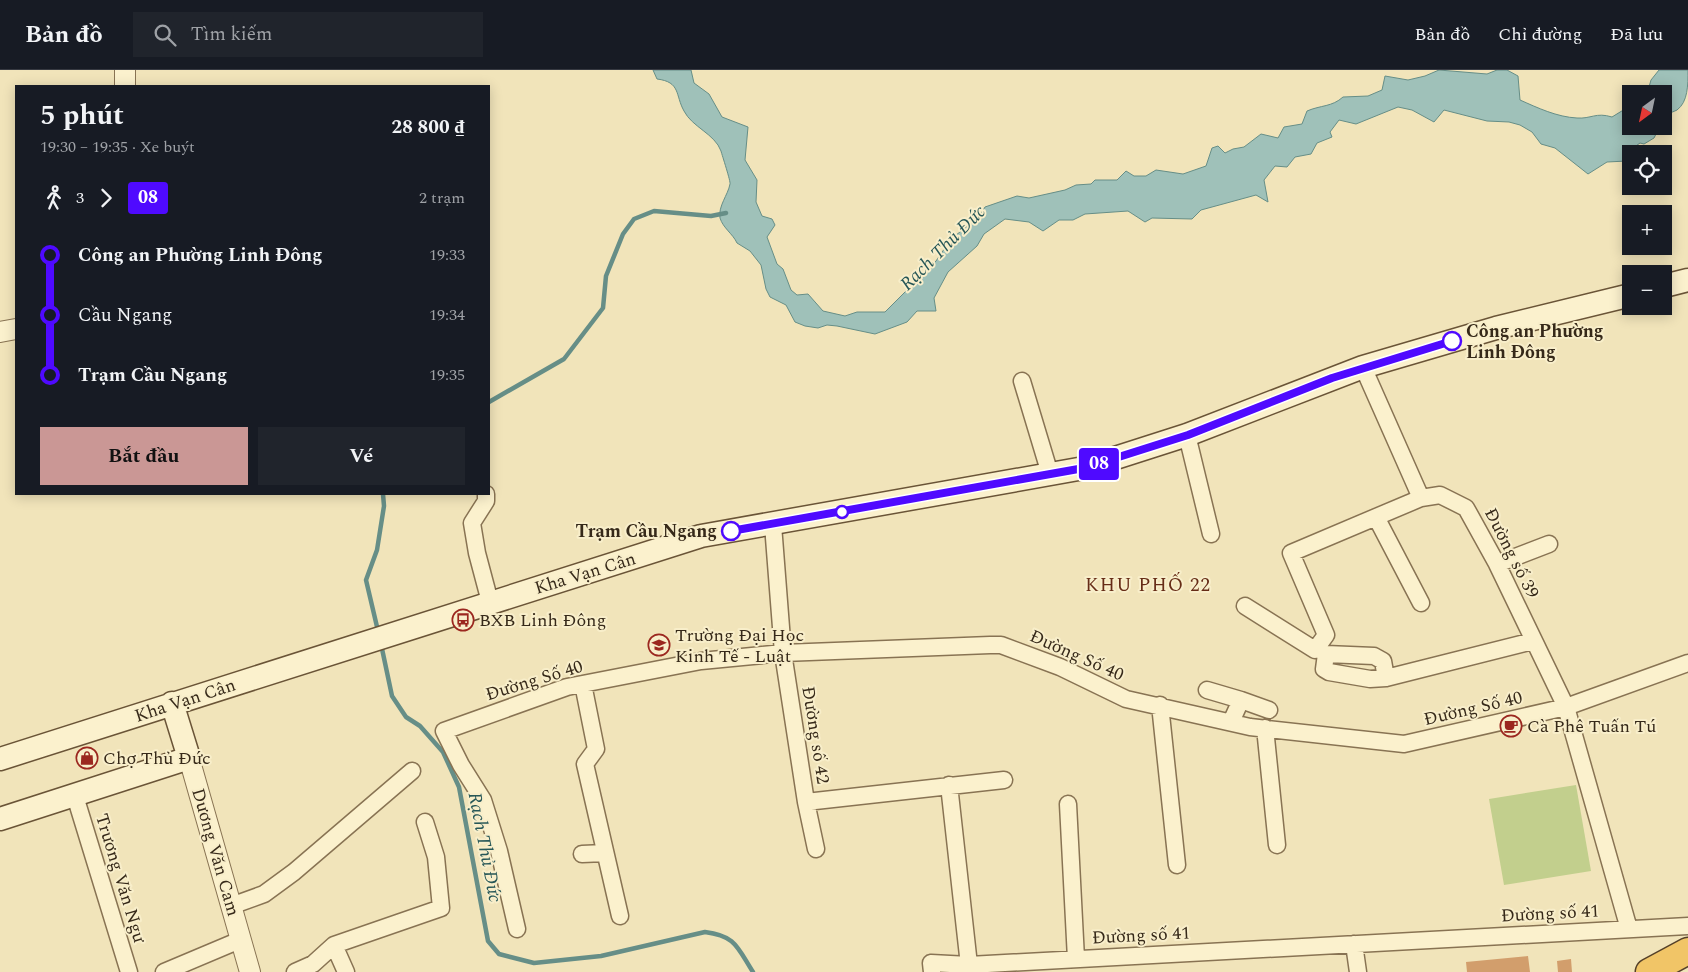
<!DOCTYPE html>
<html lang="vi">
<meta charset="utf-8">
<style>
:root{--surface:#171b24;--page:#20242c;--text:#f1f3f6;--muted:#9ea1a6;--line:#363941;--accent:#ca9795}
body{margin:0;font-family:Spectral,serif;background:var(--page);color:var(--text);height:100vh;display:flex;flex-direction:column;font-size:19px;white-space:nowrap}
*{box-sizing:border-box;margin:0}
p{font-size:16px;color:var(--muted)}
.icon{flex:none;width:28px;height:28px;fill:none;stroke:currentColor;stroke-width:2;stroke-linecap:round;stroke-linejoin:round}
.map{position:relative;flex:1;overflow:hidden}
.side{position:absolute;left:15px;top:15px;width:475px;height:410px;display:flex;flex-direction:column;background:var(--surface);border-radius:0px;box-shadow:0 2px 12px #0003}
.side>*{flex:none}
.badge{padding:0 10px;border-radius:4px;font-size:18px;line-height:32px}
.needle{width:32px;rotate:213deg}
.fabs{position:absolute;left:1622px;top:15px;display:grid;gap:10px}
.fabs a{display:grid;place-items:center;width:50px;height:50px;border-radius:0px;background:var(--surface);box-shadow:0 2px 12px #0003;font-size:25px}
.map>.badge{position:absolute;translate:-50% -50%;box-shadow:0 0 0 2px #fff}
.legs{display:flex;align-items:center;gap:8px;height:55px;padding:0 25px;font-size:16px}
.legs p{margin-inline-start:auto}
.head{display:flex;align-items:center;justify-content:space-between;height:85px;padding:0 25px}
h1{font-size:28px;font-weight:700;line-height:38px}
.button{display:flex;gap:10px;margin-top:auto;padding:10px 25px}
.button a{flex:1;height:58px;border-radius:0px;background:var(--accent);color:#111;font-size:20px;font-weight:700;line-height:58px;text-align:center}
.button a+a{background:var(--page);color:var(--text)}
ul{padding:0 25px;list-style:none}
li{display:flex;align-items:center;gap:18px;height:60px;font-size:19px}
li i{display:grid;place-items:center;width:8px;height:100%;margin:0 6px;background:currentColor}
li i::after{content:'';width:12px;height:12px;margin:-6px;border:4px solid;border-radius:50%;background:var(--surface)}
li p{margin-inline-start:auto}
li:first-child i{background:linear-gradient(#0000 50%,currentColor 0)}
li:last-child i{background:linear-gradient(currentColor 50%,#0000 0)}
header{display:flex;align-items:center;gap:30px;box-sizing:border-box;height:70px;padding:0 25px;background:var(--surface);border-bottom:1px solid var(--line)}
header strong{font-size:24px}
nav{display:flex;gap:28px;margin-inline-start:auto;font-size:18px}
.search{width:350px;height:45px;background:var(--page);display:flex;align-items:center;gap:12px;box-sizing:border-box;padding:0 18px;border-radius:0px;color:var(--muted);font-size:19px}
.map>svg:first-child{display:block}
.green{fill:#c2cf8d}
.water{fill:#9fc1b9;stroke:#668e87}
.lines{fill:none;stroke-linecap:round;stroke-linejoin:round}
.stream{stroke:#668e87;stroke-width:4.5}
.building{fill:#d29e6c}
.minor-casing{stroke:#887353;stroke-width:19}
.tertiary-casing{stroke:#887353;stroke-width:22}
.secondary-casing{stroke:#6a5437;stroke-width:25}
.trunk-casing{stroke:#554028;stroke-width:29}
.minor{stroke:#fbf1cd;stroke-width:16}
.tertiary{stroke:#fbf1cd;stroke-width:20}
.secondary{stroke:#fbf1cd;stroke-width:22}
.trunk{stroke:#f1c567;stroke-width:26}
.line-1-casing{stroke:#fff;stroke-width:11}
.line-1{stroke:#4f0aff;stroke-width:8}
.stop-1-dot{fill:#fff;stroke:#4f0aff;stroke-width:2.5}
.labels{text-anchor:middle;stroke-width:4;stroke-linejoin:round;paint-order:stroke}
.stop-label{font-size:18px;font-weight:bold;fill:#362919;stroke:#f8eeca;text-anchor:start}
.street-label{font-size:18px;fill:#362919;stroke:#f8eeca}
.poi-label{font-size:18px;fill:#362919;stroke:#f8eeca;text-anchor:start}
.water-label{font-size:19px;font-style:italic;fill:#275757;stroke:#f8eeca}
.neighbourhood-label{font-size:19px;letter-spacing:1px;fill:#662c16;stroke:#f8eeca}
</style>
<header>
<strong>Bản đồ</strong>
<div class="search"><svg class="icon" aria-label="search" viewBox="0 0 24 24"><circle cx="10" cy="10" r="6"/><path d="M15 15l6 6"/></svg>Tìm kiếm</div>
<nav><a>Bản đồ</a><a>Chỉ đường</a><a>Đã lưu</a></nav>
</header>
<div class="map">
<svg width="1688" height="902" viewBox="0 0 1688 902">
<rect width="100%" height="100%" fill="#f1e4ba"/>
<path class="green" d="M1576,715L1591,801L1504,815L1489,729Z"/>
<path class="water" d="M653,0H691L694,13L709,24L722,47L748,57L745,90L757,110L756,132L762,146L772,149L775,155L767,167L777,194L783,199L791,220L797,225L808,224L823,241L845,246L857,242H885L936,191L951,169L979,147L985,137L1017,126L1029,128L1065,120L1076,115L1091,114L1095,110H1117L1126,101L1134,106H1146L1156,100L1183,104L1206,96L1212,78L1218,76L1225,83L1233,79L1244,77L1261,64L1278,68L1284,57L1302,54L1307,41C1321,35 1332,37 1343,27L1368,26L1382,20L1385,6L1408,10L1425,6L1439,0L1487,4L1497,0H1507L1518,6L1520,30C1538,38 1557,47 1577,48C1591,49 1596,42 1612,47L1625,39L1631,31V56H1660L1654,68L1644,74L1640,73L1629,81L1627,91L1607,92L1588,104L1555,78L1541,74L1532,62L1520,55L1509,52L1487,51L1444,40L1434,52L1412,40L1398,37L1356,54L1339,50L1330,62L1332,67L1317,73L1311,84L1295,87L1287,97L1275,96L1264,110L1268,132L1256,125L1201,140L1192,149L1152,148L1145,152L1128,141L1085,144L1073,150H1059L1043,161L1029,152L1005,149L984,164L977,176L948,202L934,228L936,241H917L907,252L875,264L837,256L827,255L818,258L805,256L795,252L786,235L770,227L766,219L761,195L750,181L737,173C733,164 723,158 720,148C718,136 728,125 730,114C731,112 722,85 721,81C715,64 692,57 684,41C675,25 681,12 657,9Z
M1659,0H1688C1688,15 1688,32 1677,40C1671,43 1667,43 1664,49V24H1647L1651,10Z"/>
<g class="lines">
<path class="stream" d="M489,332L564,289L603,238L606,206L623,164L634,149L654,141L711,146L726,143
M378,561L366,510L377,480L384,436L383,424
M381,574L392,626L406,647L420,656L443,682L459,717L488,871L499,884L534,893L601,886L705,862C736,866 737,877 753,902"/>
</g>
<path class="building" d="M1528,886L1530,902H1467L1466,892Z
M1571,889L1572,902H1558L1557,891Z"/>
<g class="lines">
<g class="minor-casing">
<path id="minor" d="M1363,297L1421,428L1440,425L1466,438L1497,494L1566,637L1629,859
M1022,311L1050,404
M1187,365L1211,464
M486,424V431L472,453L477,483L490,532
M1376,447L1421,533
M773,455L783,583L806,732L816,779
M1497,494L1549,474
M1245,536L1315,580L1326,565L1291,483L1421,428
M1386,608L1383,591L1374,586L1326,584L1324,599L1329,602L1370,609L1386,608L1533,571
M583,614L596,679L585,694L620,846
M1207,620L1241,630
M1160,635L1177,795
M1231,652L1241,630L1269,640
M1265,658L1277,775
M949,715L969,895
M75,726L129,902
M806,732L1004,710
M1068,734L1076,889
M582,784L605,783
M231,836L264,824L294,802L412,701
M517,859L499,781L483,730L461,695L444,661L567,617L701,591L783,583L990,575H1001L1060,597L1126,629L1250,657L1404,674L1566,637L1688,593
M1354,874L1358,902
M334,875L346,902
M164,902L240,870
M295,902L313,894L334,875L441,838L436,787L425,752
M932,902L931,893L969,895L1688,856"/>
</g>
<g class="tertiary-casing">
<path id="tertiary" d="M125,0V16
M0,262L16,259
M189,688L250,902"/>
</g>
<g class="secondary-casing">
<path id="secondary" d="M1664,216L1688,210
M0,689L701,466L1084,398L1187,365L1363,297L1496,258L1631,225
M0,749L189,688L172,633"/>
</g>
<g class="trunk-casing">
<path id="trunk" d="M1649,902L1688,881"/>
</g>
<use href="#minor" class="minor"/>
<use href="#tertiary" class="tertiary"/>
<use href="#secondary" class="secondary"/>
<use href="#trunk" class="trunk"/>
</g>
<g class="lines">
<g class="line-1-casing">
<path id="line-1" d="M731,461L1084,398L1188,365L1332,308L1452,271"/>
</g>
<use href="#line-1" class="line-1"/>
</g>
<defs>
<g id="bus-ring" transform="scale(1.125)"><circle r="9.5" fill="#f8eeca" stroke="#9b271f" stroke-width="1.5"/><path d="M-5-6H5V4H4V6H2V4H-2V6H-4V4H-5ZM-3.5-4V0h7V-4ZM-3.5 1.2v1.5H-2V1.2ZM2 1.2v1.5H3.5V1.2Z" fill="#9b271f"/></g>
<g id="school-ring" transform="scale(1.125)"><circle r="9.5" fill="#f8eeca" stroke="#9b271f" stroke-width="1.5"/><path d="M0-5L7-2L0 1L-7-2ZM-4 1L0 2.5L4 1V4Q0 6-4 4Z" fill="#9b271f"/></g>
<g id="cafe-ring" transform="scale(1.125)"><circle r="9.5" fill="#f8eeca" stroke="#9b271f" stroke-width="1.5"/><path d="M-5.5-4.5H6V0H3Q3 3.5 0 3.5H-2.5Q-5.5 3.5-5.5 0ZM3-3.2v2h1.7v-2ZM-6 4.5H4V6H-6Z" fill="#9b271f"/></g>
<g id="shop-ring" transform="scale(1.125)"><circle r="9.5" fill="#f8eeca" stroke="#9b271f" stroke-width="1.5"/><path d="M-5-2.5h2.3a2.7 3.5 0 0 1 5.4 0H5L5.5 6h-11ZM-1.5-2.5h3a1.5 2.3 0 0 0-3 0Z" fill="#9b271f"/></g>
</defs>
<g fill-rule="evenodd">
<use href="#bus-ring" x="463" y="550"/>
<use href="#school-ring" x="659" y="575"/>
<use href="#cafe-ring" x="1511" y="656"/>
<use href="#shop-ring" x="87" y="688"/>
</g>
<g class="stop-1-dot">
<circle cx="1452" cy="271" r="9"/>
<circle cx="842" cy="442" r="6"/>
<circle cx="731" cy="461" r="9"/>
</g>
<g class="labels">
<g class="stop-label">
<text x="1466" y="267">Công an Phường<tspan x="1466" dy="21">Linh Đông</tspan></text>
<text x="717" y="467" text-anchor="end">Trạm Cầu Ngang</text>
</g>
<g class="street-label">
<text transform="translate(1512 483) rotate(63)" y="6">Đường số 39</text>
<text transform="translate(585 503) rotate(-17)" y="6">Kha Vạn Cân</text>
<text transform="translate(1077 585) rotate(24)" y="6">Đường Số 40</text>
<text transform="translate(534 610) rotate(-17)" y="6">Đường Số 40</text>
<text transform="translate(185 630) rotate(-18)" y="6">Kha Vạn Cân</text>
<text transform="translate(1473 638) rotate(-13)" y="6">Đường Số 40</text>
<text transform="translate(816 665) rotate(81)" y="6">Đường số 42</text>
<text transform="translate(216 782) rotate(74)" y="6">Dương Văn Cam</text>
<text transform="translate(121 808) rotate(73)" y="6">Trương Văn Ngư</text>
<text transform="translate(1550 843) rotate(-3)" y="6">Đường số 41</text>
<text transform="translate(1141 865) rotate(-3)" y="6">Đường số 41</text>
</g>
<g class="poi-label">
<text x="479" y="556">BXB Linh Đông</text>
<text x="675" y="571">Trường Đại Học<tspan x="675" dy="21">Kinh Tế - Luật</tspan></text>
<text x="1527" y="662">Cà Phê Tuấn Tú</text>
<text x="103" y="694">Chợ Thủ Đức</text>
</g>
<g class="water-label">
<text transform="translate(942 177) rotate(-45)" y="7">Rạch Thủ Đức</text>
<text transform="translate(486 777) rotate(79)" y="7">Rạch Thủ Đức</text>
</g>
<g class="neighbourhood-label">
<text x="1148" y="521">KHU PHỐ 22</text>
</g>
</g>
</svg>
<div class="fabs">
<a><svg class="needle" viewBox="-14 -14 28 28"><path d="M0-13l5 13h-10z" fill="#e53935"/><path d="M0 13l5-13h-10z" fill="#9ea1a6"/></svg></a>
<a><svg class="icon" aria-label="locate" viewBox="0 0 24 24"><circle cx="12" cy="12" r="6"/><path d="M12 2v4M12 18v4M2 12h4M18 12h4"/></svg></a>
<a>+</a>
<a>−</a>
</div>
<b class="badge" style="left:1099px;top:394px;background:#4f0aff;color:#fff">08</b>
<section class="side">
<div class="head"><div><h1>5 phút</h1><p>19:30 – 19:35 · Xe buýt</p></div><b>28 800 ₫</b></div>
<div class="legs"><svg class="icon" aria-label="walk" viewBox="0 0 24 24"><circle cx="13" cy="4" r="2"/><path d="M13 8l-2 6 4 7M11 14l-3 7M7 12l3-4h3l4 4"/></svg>3<svg class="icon" aria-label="forward" viewBox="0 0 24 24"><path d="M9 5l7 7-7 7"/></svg><b class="badge" style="background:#4f0aff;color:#fff">08</b><p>2 trạm</p></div>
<ul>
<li><i style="color:#4f0aff"></i><b>Công an Phường Linh Đông</b><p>19:33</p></li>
<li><i style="color:#4f0aff"></i><span>Cầu Ngang</span><p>19:34</p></li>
<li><i style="color:#4f0aff"></i><b>Trạm Cầu Ngang</b><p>19:35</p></li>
</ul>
<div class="button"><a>Bắt đầu</a><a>Vé</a></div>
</section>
</div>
